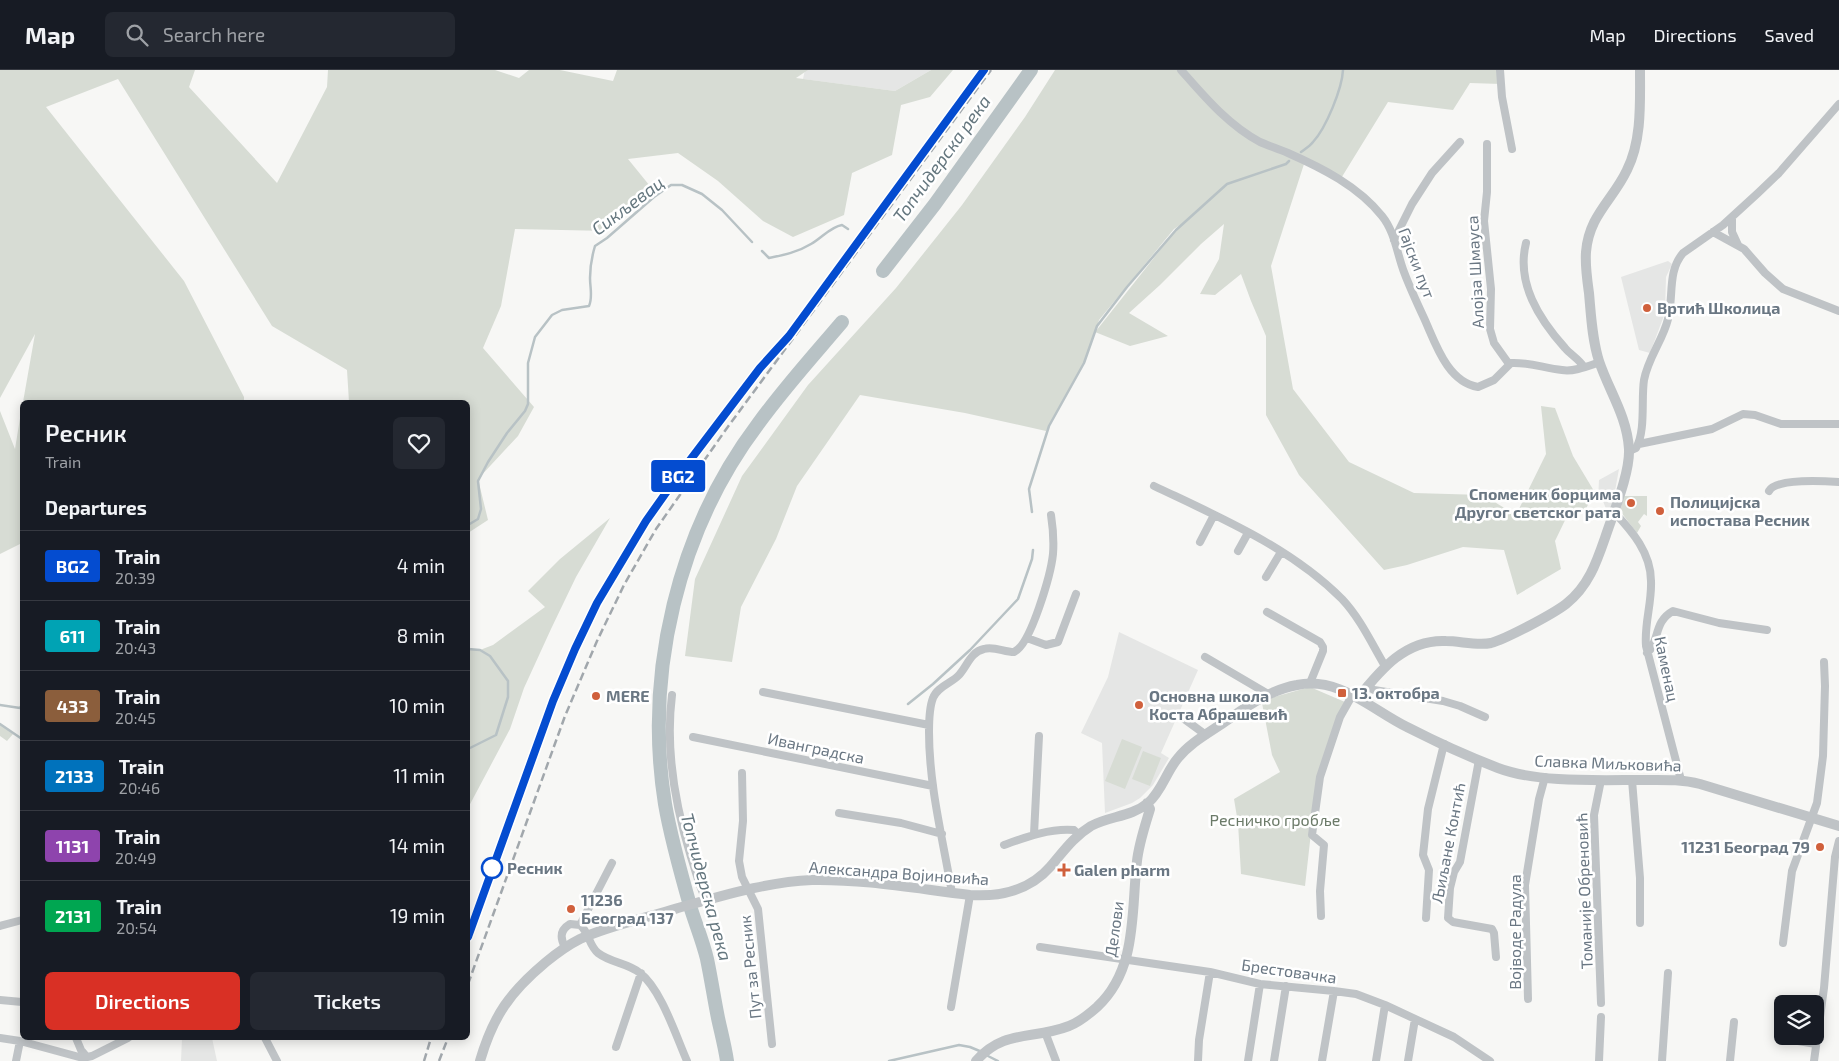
<!DOCTYPE html>
<meta charset="utf-8">
<style>
:root{--surface:#171b24;--page:#242831;--text:#f1f3f6;--muted:#9ea1a6;--line:#363941;--accent:#d93025}
body{margin:0;font-family:"Exo 2",sans-serif;background:var(--page);color:var(--text);height:100vh;display:flex;flex-direction:column;font-size:19px;white-space:nowrap}
*{box-sizing:border-box;margin:0}
p{font-size:16px;color:var(--muted)}
.icon{flex:none;width:28px;height:28px;fill:none;stroke:currentColor;stroke-width:2;stroke-linecap:round;stroke-linejoin:round}
.map{position:relative;flex:1;overflow:hidden}
.drawer{position:absolute;left:20px;top:330px;width:450px;height:640px;display:flex;flex-direction:column;background:var(--surface);border-radius:8px;box-shadow:0 2px 12px #0003}
.drawer>*{flex:none}
.badge{padding:0 10px;border-radius:4px;font-size:18px;line-height:32px}
.fabs{position:absolute;left:1774px;top:925px;display:grid;gap:10px}
.fabs a{display:grid;place-items:center;width:50px;height:50px;border-radius:8px;background:var(--surface);box-shadow:0 2px 12px #0003;font-size:25px}
.map>.badge{position:absolute;translate:-50% -50%;box-shadow:0 0 0 2px #fff}
h2{padding:0 25px;font-size:19px;line-height:45px}
.round{display:grid;place-items:center;flex:none;width:52px;height:52px;border-radius:8px;background:var(--page)}
.summary{display:flex;align-items:center;justify-content:space-between;height:85px;padding:0 25px}
h1{font-size:24px;font-weight:600;line-height:38px}
.primary-button{display:flex;gap:10px;margin-top:auto;padding:10px 25px}
.primary-button a{flex:1;height:58px;border-radius:8px;background:var(--accent);color:#fff;font-size:20px;font-weight:600;line-height:58px;text-align:center}
.primary-button a+a{background:var(--page);color:var(--text)}
ul{padding:0;list-style:none}
li{display:flex;align-items:center;gap:15px;height:70px;padding:0 25px;border-top:1px solid var(--line)}
li div{flex:1}
li b{display:block;font-size:19px}
li em{font-style:normal}
li .badge{min-width:55px;font-weight:700;text-align:center}
header{display:flex;align-items:center;gap:30px;box-sizing:border-box;height:70px;padding:0 25px;background:var(--surface);border-bottom:1px solid var(--line)}
header strong{font-size:24px}
nav{display:flex;gap:28px;margin-inline-start:auto;font-size:18px}
.search{width:350px;height:45px;background:var(--page);display:flex;align-items:center;gap:12px;box-sizing:border-box;padding:0 18px;border-radius:8px;color:var(--muted);font-size:19px}
.map>svg:first-child{display:block}
.built{fill:#e5e6e5}
.green{fill:#d7dcd4;fill-rule:evenodd}
.lines{fill:none;stroke-linecap:round;stroke-linejoin:round}
.stream{stroke:#b8c2c5;stroke-width:2.5}
.river{stroke:#b8c2c5;stroke-width:14}
.minor{stroke:#bfc3c6;stroke-width:8}
.tertiary{stroke:#bfc3c6;stroke-width:10}
.rail{stroke:#a1a7ac;stroke-width:2.5;stroke-dasharray:8 4;stroke-linecap:butt}
.line-casing{stroke:#fff;stroke-width:11}
.line{stroke:#044cd0;stroke-width:8}
.poi-dot{fill:#d0603c;stroke:#fff;stroke-width:2}
.stop-dot{fill:#fff;stroke:#044cd0;stroke-width:2.5}
.labels{text-anchor:middle;stroke-width:5;stroke-linejoin:round;paint-order:stroke}
.street-label{font-size:16px;fill:#6a7783;stroke:#fff}
.poi-label{font-size:16px;font-weight:bold;fill:#6a7783;stroke:#fff;text-anchor:start}
.park-label{font-size:16px;fill:#6b7a68;stroke:#fff}
.stop-label{font-size:16px;font-weight:bold;fill:#6a7783;stroke:#fff;text-anchor:start}
.water-label{font-size:18px;font-style:italic;fill:#65777f;stroke:#fff}
</style>
<header>
<strong>Map</strong>
<div class="search"><svg class="icon" aria-label="search" viewBox="0 0 24 24"><circle cx="10" cy="10" r="6"/><path d="M15 15l6 6"/></svg>Search here</div>
<nav><a>Map</a><a>Directions</a><a>Saved</a></nav>
</header>
<div class="map">
<svg width="1839" height="991" viewBox="0 0 1839 991">
<rect width="100%" height="100%" fill="#f7f7f5"/>
<path class="built" d="M805,0H931L895,21L803,9Z
M1668,191L1672,194L1666,207L1665,243L1650,283L1639,280L1621,207Z
M1619,399L1613,432L1608,444L1603,431L1598,429L1599,410Z
M1119,562L1198,600L1161,683L1169,688L1153,715L1140,728L1132,733L1105,743L1102,673L1081,663L1108,607Z
M182,968H212L217,991H181Z"/>
<path class="green" d="M0,0H195L189,17L277,113L327,17L328,0H495L519,8L529,0H560L613,11L617,0H808L796,8L895,21L931,0H953L930,27L901,35L892,85L852,103L844,145L793,167L763,151L718,111L678,83L628,89L654,121L608,161L515,159L501,236L483,278L534,337L518,366L478,409L488,450L468,463V332H349L347,300L272,256L118,9L46,37L184,211L244,327V332H23L35,264L0,328Z
M1055,0H1500L1501,14L1470,13L1453,40L1388,32L1340,110L1305,91L1271,196L1293,319L1349,392L1414,423L1483,425L1516,445L1546,384L1541,336L1555,338L1573,386L1594,421L1586,439L1570,440L1555,471L1561,499L1517,525L1504,480L1463,477L1407,495L1384,500L1299,405L1266,345V266L1251,231L1241,204L1215,225L1200,224L1219,189L1224,154L1201,174L1160,215L1129,243L1168,266L1130,276L1095,262L1084,293L1046,361L965,343L860,325L797,416L776,469L741,537L732,592L685,586L695,509L742,406L808,315L896,218L962,135L1025,47ZM1180,155L1176,160L1096,261L1099,250L1174,159Z
M22,336V473L0,484V341L15,379Z
M1624,426H1647V446L1644,444L1638,452L1641,456L1637,463L1620,441Z
M610,448L576,507L551,559L524,618L510,659L468,738V579L480,580L493,575L545,537L528,521L560,489Z
M1310,617L1345,632L1317,709L1305,816L1241,804L1238,753L1234,729L1280,702L1272,685L1262,633L1274,627Z
M0,654L13,664L7,671L0,666Z
M1122,669L1142,677L1125,719L1105,711Z
M1143,681L1161,688L1150,716L1132,709Z"/>
<g class="lines">
<path class="stream" d="M1301,82C1305,79 1310,76 1313,72C1326,58 1342,19 1343,0
M762,181L769,188C784,185 798,182 811,174C822,168 830,157 842,155L848,159
M1032,442L1029,419L1049,356L1084,293L1097,256L1127,217L1176,160L1227,114L1286,94L1289,91
M468,455L478,449L481,439L478,411L488,392L507,363L525,341L528,334V293L535,267L552,245L562,240L589,236C593,227 590,218 590,208C590,197 592,186 595,176L607,168L654,127L671,115H682L702,124L722,140L752,172
M468,579L480,580L490,586L508,611V627L496,665L468,679
M908,634L933,614L970,580L1018,529L1032,489L1033,480
M0,635L20,638L22,635
M0,654L22,669
M986,985L998,991
M889,991L959,975L970,977L982,982"/>
<path class="river" d="M883,201L935,134L1031,0
M727,991C725,977 721,962 718,948C714,928 711,908 707,889C703,872 696,855 691,839C681,804 671,769 665,734C644,603 678,460 758,354C784,318 814,285 842,252"/>
<path class="minor" d="M1181,0C1204,26 1228,55 1260,72C1269,76 1279,79 1288,83C1322,98 1358,116 1382,146C1395,162 1397,184 1404,202C1410,218 1417,233 1424,248C1435,272 1447,312 1478,317L1494,310L1511,293C1529,292 1544,298 1562,300C1574,302 1588,296 1600,292
M1500,0L1502,27L1512,79
M1487,74V122L1484,151L1491,219L1490,259L1494,273L1509,294
M1732,148V162L1738,175
M1713,162L1744,179L1765,203L1783,219L1839,241
M1394,170L1412,134L1432,103L1460,72
M1526,173C1516,213 1539,249 1565,278C1571,285 1579,289 1584,297
M1639,374L1712,359L1743,344L1755,345L1781,354H1839
M1629,381L1636,378C1646,361 1641,329 1644,310C1648,288 1663,270 1668,249C1674,226 1667,202 1683,183L1723,155L1758,123L1779,103L1839,34
M1154,416C1219,447 1290,477 1342,529C1360,548 1372,574 1385,596
M1769,421C1776,408 1825,411 1839,412
M1614,442C1632,461 1651,483 1651,511C1652,533 1644,554 1646,576L1681,710
M1200,472L1214,445
M1238,481L1248,463
M1266,507L1281,482
M1267,542L1320,572L1323,577V581L1310,613
M1027,568L1046,575L1058,572L1076,524
M1647,583C1660,572 1653,552 1673,541L1719,553L1767,560
M1205,587L1268,624
M1367,616L1374,620L1443,631L1460,636L1485,647
M763,622L929,655
M672,625C665,680 675,735 691,787C696,802 699,816 706,830
M1180,646L1206,665
M693,667L933,716
M1479,690L1460,792L1454,802L1450,818L1448,848L1453,852L1492,859L1494,863L1496,887
M742,703L743,751L739,791L742,807L758,839L772,974
M1632,710L1640,808V853
M839,743L901,753L942,764
M1034,764L1039,666
M1004,775C1026,767 1050,758 1074,760L1079,765
M952,823C943,770 929,716 929,662C929,651 929,638 933,628C937,617 951,613 958,606C967,597 970,582 984,579C994,576 1004,582 1014,582C1031,575 1051,503 1053,484C1054,471 1053,458 1051,445
M1321,846L1320,821L1324,775L1312,765L1320,707L1340,647L1353,624
M1426,848L1429,800L1423,785L1428,739L1444,674
M580,855L612,793
M0,856L22,850
M1783,873L1792,801L1817,733L1823,686L1825,616L1824,592
M565,877C560,868 560,860 570,854L580,855C589,862 589,876 598,883C611,893 628,893 640,903C661,919 676,966 687,991
M1040,877L1210,902L1260,914L1334,921L1356,924L1385,935L1454,967L1490,991
M1528,929L1525,815L1539,729L1545,707
M0,930L22,932
M1601,933L1594,745L1601,710
M951,937L970,825
M1045,962L1056,991
M0,968L20,971L83,988L92,986L128,968
M76,968L81,980L87,987
M265,968L277,991
M1786,969L1816,974
M616,977L641,903
M16,991L20,971
M1198,991L1199,970L1210,902
M1248,991L1260,914
M1274,991L1286,916
M1322,991L1334,921
M1376,991L1385,935
M1408,991L1415,949
M1599,991L1601,947
M1662,991L1668,903
M1730,991L1734,952
M1814,991L1824,918L1835,787L1839,771"/>
<path class="tertiary" d="M1358,628C1381,599 1406,569 1446,571C1460,571 1477,576 1491,573C1506,569 1553,544 1566,534C1589,516 1597,491 1606,465C1614,441 1630,403 1629,379C1627,346 1609,321 1599,291C1592,269 1591,245 1589,223C1587,209 1585,196 1586,182C1589,145 1613,130 1627,100C1642,70 1640,33 1640,0
M480,991C493,946 510,922 546,892C557,883 568,875 580,869C610,855 647,848 678,838C722,826 766,812 812,810C865,809 918,819 970,825C1000,827 1030,820 1050,797C1063,782 1073,767 1091,756C1109,746 1131,747 1148,733C1162,721 1166,702 1178,688C1189,674 1205,665 1220,655C1244,639 1268,620 1297,615C1339,606 1372,640 1407,657C1436,672 1467,686 1498,698C1537,713 1600,710 1642,710C1662,710 1681,709 1700,714L1839,756
M976,991C1004,959 1033,970 1069,956C1080,952 1089,944 1097,937C1138,899 1131,841 1137,791C1139,773 1145,756 1150,739L1147,733"/>
<path class="rail" d="M468,867L553,631L575,579L597,533L647,451L675,410L759,298L780,275
M468,914L565,646L597,571L624,515L656,459L727,358L991,0
M424,991L431,968
M439,991L448,968"/>
</g>
<g class="lines">
<g class="line-casing">
<path id="line" d="M468,867L553,631L575,579L597,533L646,451L675,410L760,298L789,266L984,0"/>
</g>
<use href="#line" class="line"/>
</g>
<g class="poi-dot">
<circle cx="1647" cy="238" r="5"/>
<circle cx="1631" cy="433" r="5"/>
<circle cx="1660" cy="441" r="5"/>
<rect x="1337" y="618" width="10" height="10" rx="2.5"/>
<circle cx="596" cy="626" r="5"/>
<circle cx="1139" cy="635" r="5"/>
<circle cx="1820" cy="777" r="5"/>
<path d="M1061.5 792.5h5v5h5v5h-5v5h-5v-5h-5v-5h5z"/>
<circle cx="571" cy="839" r="5"/>
</g>
<circle class="stop-dot" cx="492" cy="798" r="10"/>
<g class="labels">
<g class="street-label">
<text transform="translate(1417 193) rotate(69)" y="6">Гајски пут</text>
<text transform="translate(1475 202) rotate(-93)" y="6">Алојза Шмауса</text>
<text transform="translate(1667 599) rotate(78)" y="6">Каменац</text>
<text transform="translate(816 678) rotate(12)" y="6">Иванградска</text>
<text transform="translate(1608 693) rotate(2)" y="6">Славка Миљковића</text>
<text transform="translate(1448 773) rotate(-79)" y="6">Љиљане Контић</text>
<text transform="translate(899 803) rotate(4)" y="6">Александра Војиновића</text>
<text transform="translate(1584 821) rotate(-92)" y="6">Томаније Обреновић</text>
<text transform="translate(1114 859) rotate(-82)" y="6">Делови</text>
<text transform="translate(1515 862) rotate(-90)" y="6">Војводе Радула</text>
<text transform="translate(750 897) rotate(-96)" y="6">Пут за Ресник</text>
<text transform="translate(1289 901) rotate(8)" y="6">Брестовачка</text>
</g>
<g class="poi-label">
<text x="1657" y="244">Вртић Школица</text>
<text x="1621" y="430" text-anchor="end">Споменик борцима<tspan x="1621" dy="18">Другог светског рата</tspan></text>
<text x="1670" y="438">Полицијска<tspan x="1670" dy="18">испостава Ресник</tspan></text>
<text x="1352" y="629">13. октобра</text>
<text x="606" y="632">MERE</text>
<text x="1149" y="632">Основна школа<tspan x="1149" dy="18">Коста Абрашевић</tspan></text>
<text x="1810" y="783" text-anchor="end">11231 Београд 79</text>
<text x="1074" y="806">Galen pharm</text>
<text x="581" y="836">11236<tspan x="581" dy="18">Београд 137</tspan></text>
</g>
<g class="park-label">
<text x="1275" y="756">Ресничко гробље</text>
</g>
<g class="stop-label">
<text x="507" y="804">Ресник</text>
</g>
<g class="water-label">
<text transform="translate(942 89) rotate(-54)" y="6">Топчидерска река</text>
<text transform="translate(628 136) rotate(-37)" y="6">Сикљевац</text>
<text transform="translate(706 817) rotate(75)" y="6">Топчидерска река</text>
</g>
</g>
</svg>
<div class="fabs">
<a><svg class="icon" aria-label="layers" viewBox="0 0 24 24"><path d="M12 4l9 5-9 5-9-5zM3 14l9 5 9-5"/></svg></a>
</div>
<b class="badge" style="left:678px;top:406px;background:#044cd0;color:#fff">BG2</b>
<section class="drawer">
<div class="summary"><div><h1>Ресник</h1><p>Train</p></div><a class="round"><svg class="icon" aria-label="heart" viewBox="0 0 24 24"><path d="M12 20l-8-8c-3-5 5-10 8-4 3-6 11-1 8 4z"/></svg></a></div>
<h2>Departures</h2>
<ul>
<li><span class="badge" style="background:#044cd0;color:#fff">BG2</span><div><b>Train</b><p>20:39</p></div><em>4 min</em></li>
<li><span class="badge" style="background:#00a3b4;color:#fff">611</span><div><b>Train</b><p>20:43</p></div><em>8 min</em></li>
<li><span class="badge" style="background:#8b5e3c;color:#fff">433</span><div><b>Train</b><p>20:45</p></div><em>10 min</em></li>
<li><span class="badge" style="background:#0072bc;color:#fff">2133</span><div><b>Train</b><p>20:46</p></div><em>11 min</em></li>
<li><span class="badge" style="background:#8e44ad;color:#fff">1131</span><div><b>Train</b><p>20:49</p></div><em>14 min</em></li>
<li><span class="badge" style="background:#00a651;color:#fff">2131</span><div><b>Train</b><p>20:54</p></div><em>19 min</em></li>
</ul>
<div class="primary-button"><a>Directions</a><a>Tickets</a></div>
</section>
</div>
